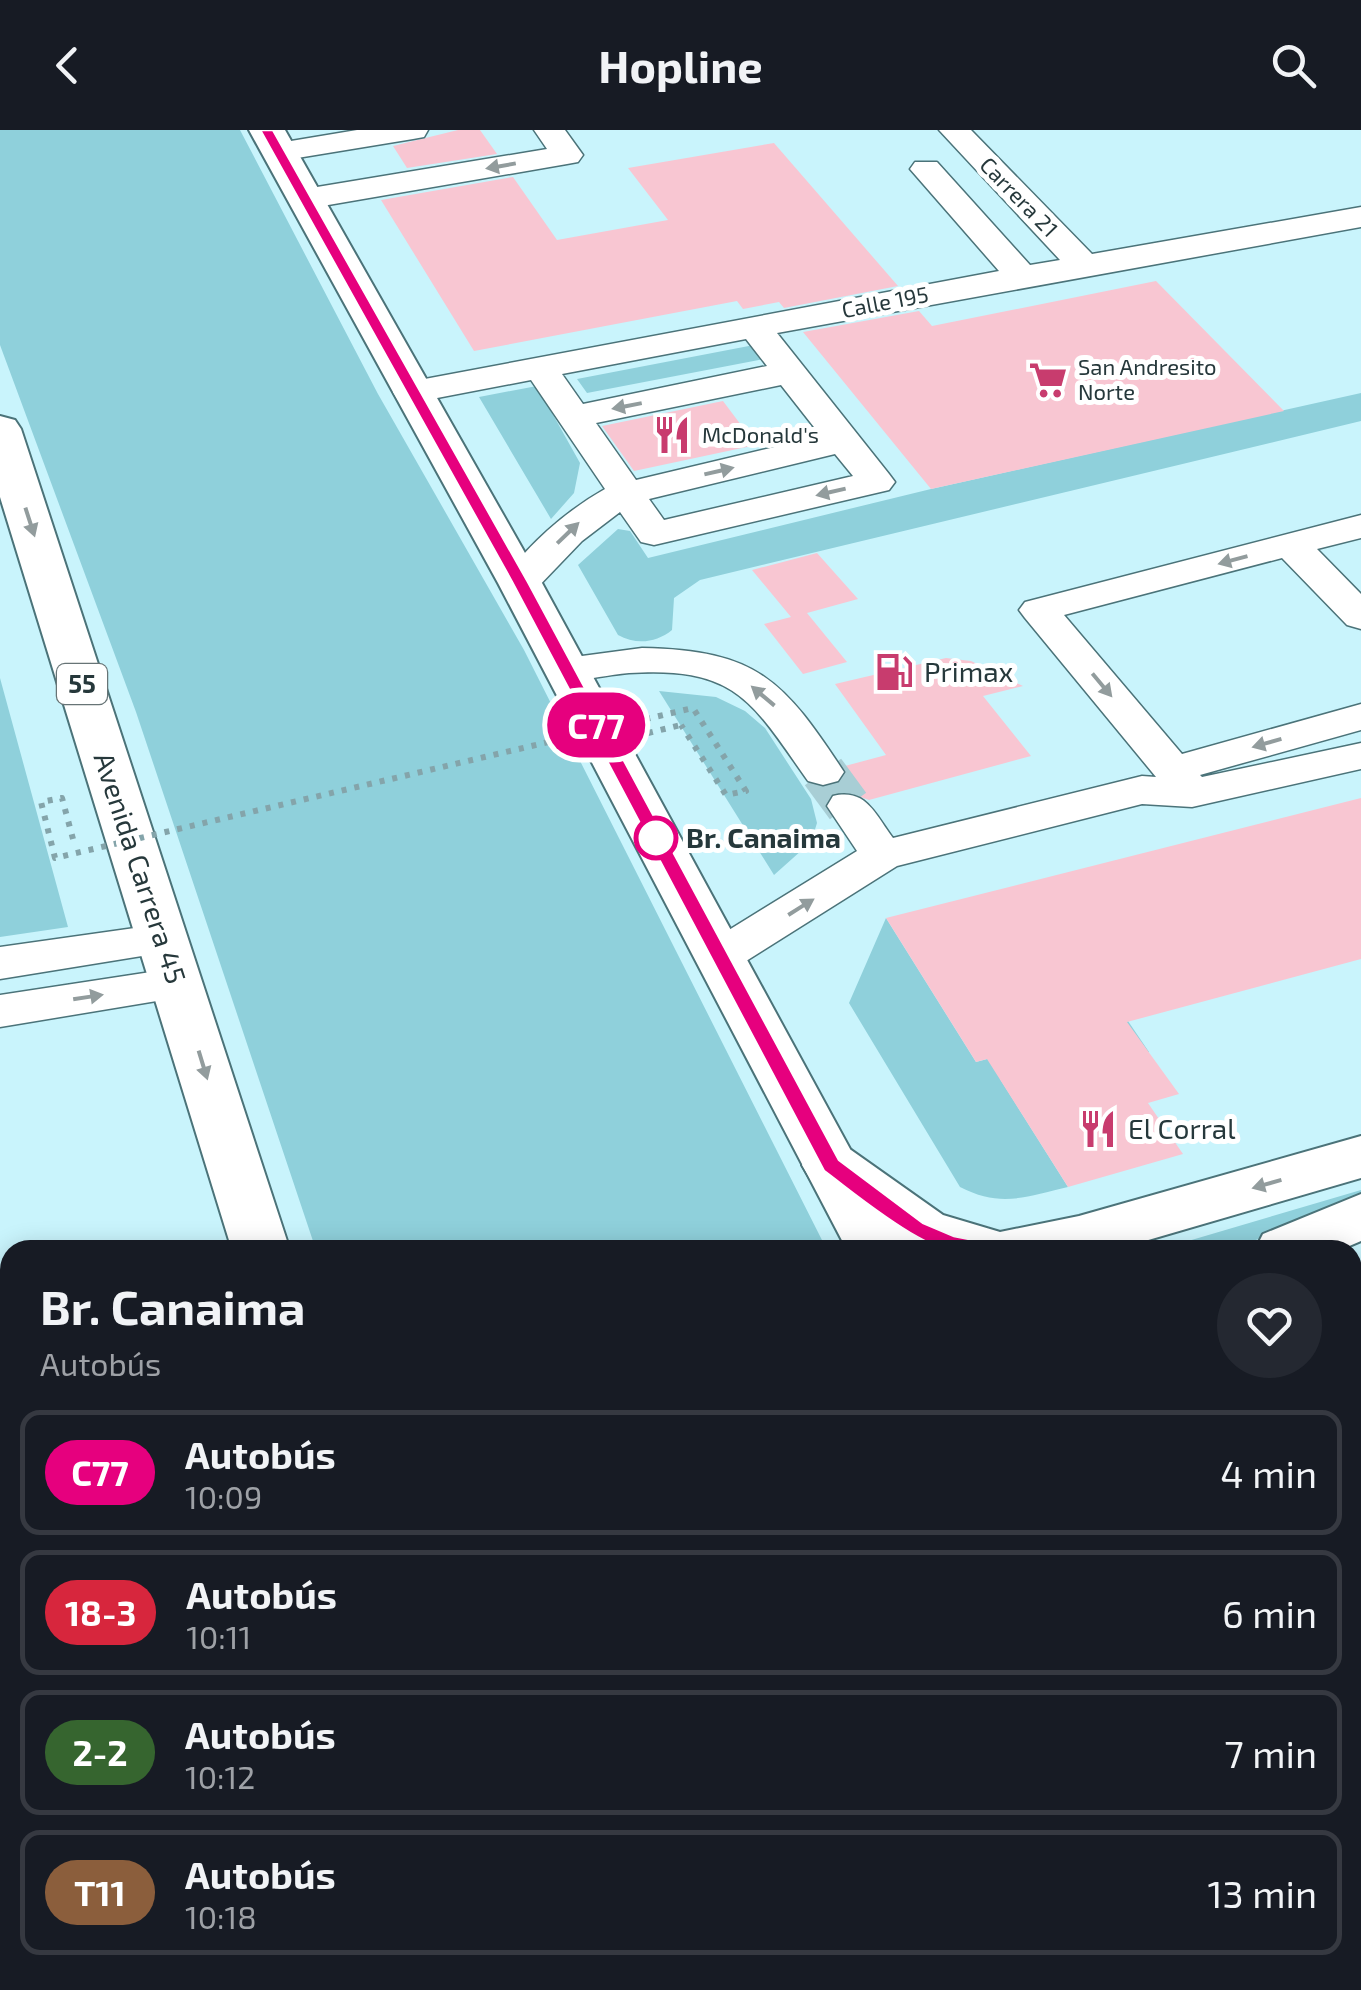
<!DOCTYPE html>
<html lang="es">
<meta charset="utf-8">
<style>
:root{--surface:#171b24;--page:#242831;--text:#f1f3f6;--muted:#9ea1a6;--line:#363941}
body{margin:0;font-family:"Exo 2",sans-serif;background:var(--page);color:var(--text);height:100vh;display:flex;flex-direction:column;font-size:38px;white-space:nowrap}
*{box-sizing:border-box;margin:0}
p{font-size:32px;color:var(--muted)}
.icon{flex:none;width:55px;height:55px;fill:none;stroke:currentColor;stroke-width:2;stroke-linecap:round;stroke-linejoin:round}
.map{position:relative;flex:1;overflow:hidden}
.details{position:absolute;left:0px;top:1110px;width:1362px;height:750px;display:flex;flex-direction:column;background:var(--surface);border-radius:30px 30px 0 0;box-shadow:0 5px 25px #0003}
.details>*{flex:none}
.badge{padding:0 20px;border-radius:32px;font-size:35px;line-height:65px}
.map>.badge{position:absolute;translate:-50% -50%;box-shadow:0 0 0 5px #fff}
.round{display:grid;place-items:center;flex:none;width:105px;height:105px;border-radius:52px;background:var(--page)}
.head{display:flex;align-items:center;justify-content:space-between;height:170px;padding:0 40px}
h1{font-size:48px;font-weight:700;line-height:75px}
ul{padding:0;list-style:none}
li{display:flex;align-items:center;gap:30px;height:125px;margin:0 20px 15px;padding:0 20px;border:5px solid var(--line);border-radius:20px}
li div{flex:1}
li b{display:block;font-size:38px}
li em{font-style:normal}
li .badge{min-width:110px;font-weight:700;text-align:center}
header{display:flex;justify-content:space-between;align-items:center;height:130px;padding:0 40px;background:var(--surface);font-size:45px;font-weight:700}
.map>svg:first-child{display:block}
.green{fill:#8fd0db}
.building{fill:#f8c6d2}
.lines{fill:none;stroke-linecap:round;stroke-linejoin:round}
.minor-tunnel{stroke:#a8ced5;stroke-width:45;stroke-dasharray:45 22;stroke-linecap:butt}
.minor-casing{stroke:#4b7379;stroke-width:3}
.major-casing{stroke:#4b7379;stroke-width:4}
.highway-casing{stroke:#4b7379;stroke-width:4}
.path-far1{stroke:#84a4aa;stroke-width:6;stroke-dasharray:5 8;stroke-linecap:butt}
.path{stroke:#84a4aa;stroke-width:8;stroke-dasharray:6 9;stroke-linecap:butt}
.minor{fill:#fff;fill-rule:evenodd}
.major{fill:#fff;fill-rule:evenodd}
.highway{fill:#fff;fill-rule:evenodd}
.path-bridge{stroke:#84a4aa;stroke-width:6;stroke-dasharray:5 8;stroke-linecap:butt}
.oneway{fill:#929c9d}
.line{fill:#e6007e;stroke:#fff;stroke-width:2.5}
.stop-dot{fill:#fff;stroke:#e6007e;stroke-width:5}
.labels{text-anchor:middle;stroke-width:10;stroke-linejoin:round;paint-order:stroke}
.far-street-label{font-size:22px;fill:#26383b;stroke:#fff}
.far-poi-label{font-size:22px;fill:#26383b;stroke:#fff;text-anchor:start}
.shield{fill:#fff;stroke:#677476;stroke-width:2.5}
.shield-label{font-size:25px;font-weight:bold;fill:#26383b}
.poi-label{font-size:28px;fill:#26383b;stroke:#fff;text-anchor:start}
.stop-label{font-size:28px;font-weight:bold;fill:#26383b;stroke:#fff;text-anchor:start}
.street-label{font-size:28px;fill:#26383b;stroke:#fff}
</style>
<header><svg class="icon" aria-label="back" viewBox="0 0 24 24"><path d="M15 5l-7 7 7 7"/></svg>Hopline<svg class="icon" aria-label="search" viewBox="0 0 24 24"><circle cx="10" cy="10" r="6"/><path d="M15 15l6 6"/></svg></header>
<div class="map">
<svg width="1361" height="1860" viewBox="0 0 1361 1860">
<rect width="100%" height="100%" fill="#c9f4fc"/>
<path class="green" d="M0,0H240L378,264L524,520L827,1120H316L136,582L0,215Z
M754,215L764,229L587,263L577,249Z
M537,256L580,333L574,363L551,389L479,267Z
M1361,263V291L700,450L674,468L672,500C656,513 636,515 618,505L578,435L618,399L630,401L648,428L931,359Z
M0,548L68,797L0,807Z
M659,561L716,567L745,581L765,598L811,669L817,693L811,712L774,745Z
M886,788L976,932L1128,891L1149,922L1000,949L1068,1057C1025,1067 1001,1078 960,1057L849,873Z
M1361,1060V1071L1290,1092L1237,1120H1208L1178,1114Z
M1353,1554L1361,1594V1751L1352,1737Z
M575,1850H1189L1194,1860H579Z"/>
<path class="building" d="M458,0H480L497,24L407,38L393,16Z
M774,13L898,156L784,178L779,172L743,179L737,171L474,221L381,70L513,47L557,110L668,90L628,38Z
M1156,151L1284,281L931,359L803,202L919,181L932,196Z
M723,271L756,315L634,341L602,296Z
M817,423L858,469L807,483L847,532L803,544L764,494L791,487L752,440Z
M946,528L971,531L1023,556L983,566L1031,626L869,670L844,661L833,662L825,672L814,657L839,655L847,644L845,636L886,625L835,554Z
M1361,668V829L1127,892L1179,964L1148,973L1183,1024L1068,1057L987,929L976,932L886,788Z"/>
<g class="lines">
<path class="minor-tunnel" d="M823,642L848,676"/>
<g class="minor-casing">
<path id="minor" d="M357,0H428L424,7L413,9L279,31L268,29L263,22L268,15L279,13Z
M534,0H565L583,25L578,32L567,34L305,79L294,76L289,69L294,62L305,59L547,19Z
M939,0H971L1092,124L1361,77V97L777,203L889,344L895,352L889,360L654,415L641,412L620,382L582,411L534,461L520,465L506,461L501,453C526,416 566,381 605,359L531,250L411,273L398,270L393,262L398,254L999,141L910,39L915,32H937L1030,135L1060,130ZM746,209L767,236L583,274L562,244ZM781,255L821,306L636,350L596,293ZM835,324L853,346L664,390L649,369Z
M1361,385V408L1317,419L1361,464V499L1347,495L1282,428L1064,485L1182,624L1361,574V600L1200,645L1202,647L1361,613V639L1192,677L1142,674L897,736L735,838L719,842L703,838L696,827L703,816L857,721L827,676L833,666C866,658 875,684 893,708L1142,646L1156,647L1025,488L1019,480L1025,472Z
M642,518C758,520 784,551 844,642L838,651L823,655L808,651C752,572 737,536 629,543C603,545 576,554 552,548L546,539L552,530Z
M163,794L179,798L186,809L179,820L0,849V817Z
M177,838L193,843L200,854L193,865L0,897V865Z"/>
</g>
<g class="major-casing">
<path id="major" d="M1361,1006V1048L1114,1120H910L846,1079L811,1050L802,1035L811,1020L831,1014L851,1020L943,1085L1000,1102L1079,1086Z
M1361,1064V1111L1340,1120H1255L1263,1104Z
M1352,1431L1361,1434V1502L1352,1499Z"/>
</g>
<g class="highway-casing">
<path id="highway" d="M249,0H285L542,453L905,1120H847L498,453Z
M0,286L15,290L21,299L290,1120H232L0,367Z
M483,1850H557L560,1860H486Z
M1225,1850H1300L1304,1860H1229Z"/>
</g>
<path class="path-far1" d="M648,603L681,595"/>
<path class="path" d="M1352,1165L1361,1163
M1352,1336L1361,1349
M1352,1371L1361,1369
M432,1850L435,1860"/>
<use href="#minor" class="minor"/>
<use href="#major" class="major"/>
<use href="#highway" class="highway"/>
<path class="path-bridge" d="M73,709L62,668L41,672L55,728L693,578L746,661L726,665L681,595"/>
</g>
<defs><path id="oneway-solid" d="M-6-.8H1V-3.2L6.5 0L1 3.2V.8H-6Z" transform="scale(2.5)"/></defs>
<g class="oneway">
<use href="#oneway-solid" transform="translate(501 36) rotate(170)"/>
<use href="#oneway-solid" transform="translate(627 276) rotate(169)"/>
<use href="#oneway-solid" transform="translate(719 341) rotate(-13)"/>
<use href="#oneway-solid" transform="translate(831 362) rotate(167)"/>
<use href="#oneway-solid" transform="translate(30 392) rotate(72)"/>
<use href="#oneway-solid" transform="translate(568 403) rotate(-44)"/>
<use href="#oneway-solid" transform="translate(1233 430) rotate(165)"/>
<use href="#oneway-solid" transform="translate(1102 555) rotate(50)"/>
<use href="#oneway-solid" transform="translate(763 566) rotate(-140)"/>
<use href="#oneway-solid" transform="translate(1267 613) rotate(164)"/>
<use href="#oneway-solid" transform="translate(801 777) rotate(-32)"/>
<use href="#oneway-solid" transform="translate(88 867) rotate(-9)"/>
<use href="#oneway-solid" transform="translate(203 935) rotate(73)"/>
<use href="#oneway-solid" transform="translate(1267 1054) rotate(164)"/>
</g>
<path class="line" d="M260,0H273L528,452L839,1030L923,1093L954,1106L995,1114L998,1120L995,1126C944,1141 862,1069 824,1041L512,452Z"/>
<defs>
<g id="supermarket-bare" transform="scale(3)"><path d="M-6-5.5h2.5l.6 2H6L4.5 2H-2.5L-4.4-4H-6ZM-1.5 3.2a1.3 1.3 0 1 0 .1 0ZM3 3.2a1.3 1.3 0 1 0 .1 0Z" fill="#c83c6e" stroke="#fff" stroke-width="2.5" paint-order="stroke"/></g>
<g id="restaurant-bare" transform="scale(3)"><path d="M-5-6h1v4h1v-4h1v4h1v-4h1v5L-1.5 .5V6h-2V.5L-5-1ZM5-6V6H3V1.5H1.5Q1.5-4 5-6Z" fill="#c83c6e" stroke="#fff" stroke-width="2.5" paint-order="stroke"/></g>
<g id="fuel-bare" transform="scale(3)"><path d="M-5.5-6h7V0h2V4h1.3V-2.5L3-4.5l.8-.8L6-3V5H2.5V1h-1V6h-7ZM-4.2-4.7v3.2H.2V-4.7Z" fill="#c83c6e" stroke="#fff" stroke-width="2.5" paint-order="stroke"/></g>
</defs>
<g fill-rule="evenodd">
<use href="#supermarket-bare" x="1048" y="250"/>
<use href="#restaurant-bare" x="672" y="305"/>
<use href="#fuel-bare" x="894" y="542"/>
<use href="#restaurant-bare" x="1098" y="999"/>
</g>
<circle class="stop-dot" cx="656" cy="708" r="20"/>
<g class="labels">
<g class="far-street-label">
<text transform="translate(1019 67) rotate(46)" y="8">Carrera 21</text>
<text transform="translate(885 172) rotate(-11)" y="8">Calle 195</text>
</g>
<g class="far-poi-label">
<text x="1078" y="245">San Andresito<tspan x="1078" dy="25">Norte</tspan></text>
<text x="702" y="313">McDonald's</text>
</g>
<rect class="shield" x="57" y="534" width="50" height="40" rx="8"/>
<g class="shield-label">
<text x="82" y="563">55</text>
</g>
<g class="poi-label">
<text x="924" y="552">Primax</text>
<text x="1128" y="1009">El Corral</text>
</g>
<g class="stop-label">
<text x="686" y="718">Br. Canaima</text>
</g>
<g class="street-label">
<text transform="translate(140 738) rotate(72)" y="10">Avenida Carrera 45</text>
</g>
</g>
</svg>
<b class="badge" style="left:596px;top:595px;background:#e6007e;color:#fff">C77</b>
<section class="details">
<div class="head"><div><h1>Br. Canaima</h1><p>Autobús</p></div><a class="round"><svg class="icon" aria-label="heart" viewBox="0 0 24 24"><path d="M12 20l-8-8c-3-5 5-10 8-4 3-6 11-1 8 4z"/></svg></a></div>
<ul>
<li><span class="badge" style="background:#e6007e;color:#fff">C77</span><div><b>Autobús</b><p>10:09</p></div><em>4 min</em></li>
<li><span class="badge" style="background:#d7263d;color:#fff">18-3</span><div><b>Autobús</b><p>10:11</p></div><em>6 min</em></li>
<li><span class="badge" style="background:#36652f;color:#fff">2-2</span><div><b>Autobús</b><p>10:12</p></div><em>7 min</em></li>
<li><span class="badge" style="background:#8b5e3c;color:#fff">T11</span><div><b>Autobús</b><p>10:18</p></div><em>13 min</em></li>
</ul>
</section>
</div>
